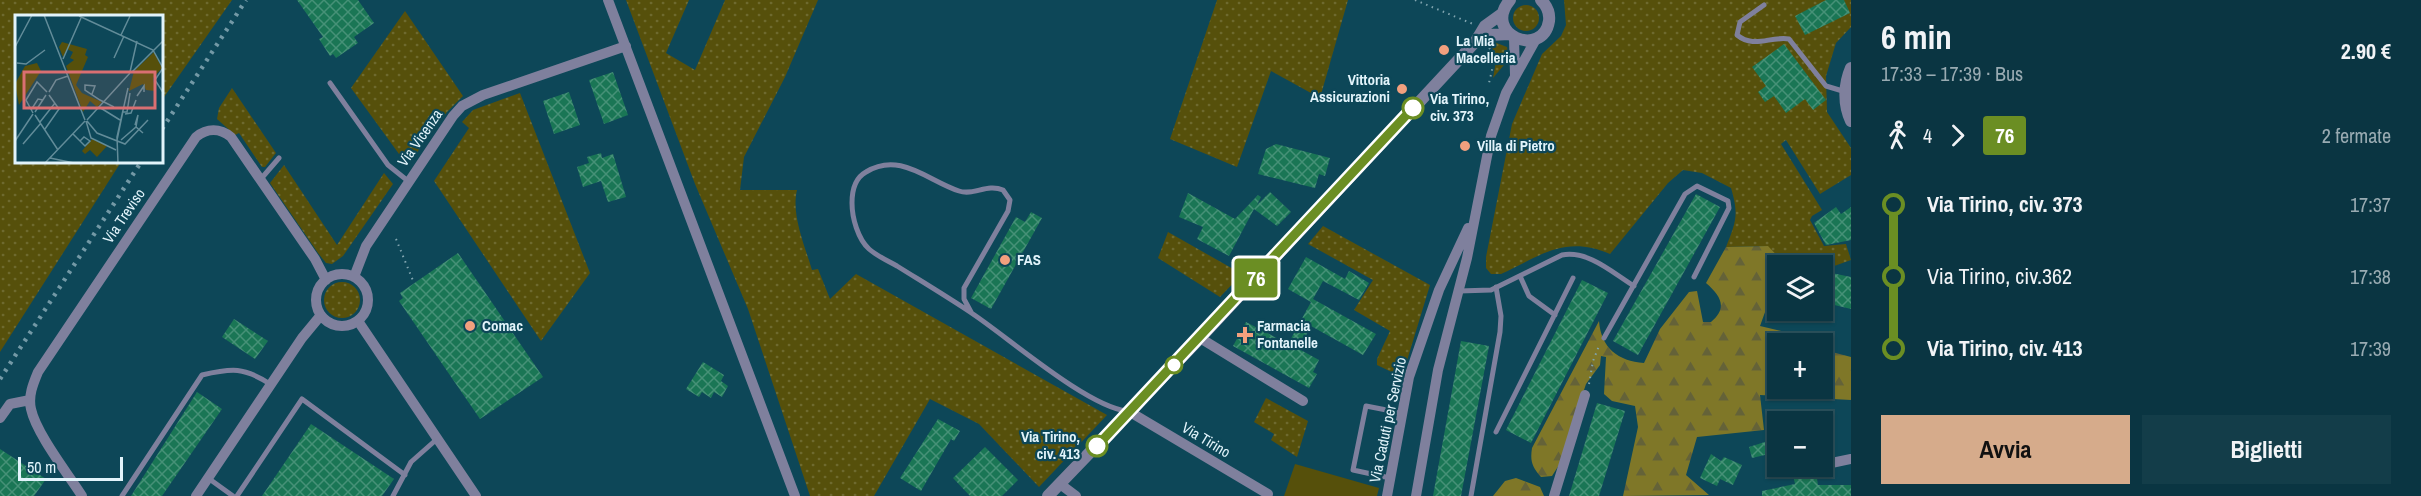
<!DOCTYPE html>
<html lang="it">
<meta charset="utf-8">
<style>
:root{--surface:#0a3542;--page:#133d49;--text:#f1f3f6;--muted:#99abb2;--line:#2a505b;--accent:#d6ab8b}
body{margin:0;font-family:"Archivo Narrow",sans-serif;background:var(--page);color:var(--text);height:100vh;display:flex;flex-direction:column;font-size:22px;white-space:nowrap}
*{box-sizing:border-box;margin:0}
p{font-size:20px;color:var(--muted)}
.icon{flex:none;width:33px;height:33px;fill:none;stroke:currentColor;stroke-width:2;stroke-linecap:round;stroke-linejoin:round}
.map{position:relative;flex:1;overflow:hidden}
.drawer{display:flex;flex-direction:column;background:var(--surface);width:570px}
.drawer>*{flex:none}
.badge{padding:0 12px;border-radius:4px;font-size:21px;line-height:39px}
.fabs{position:absolute;left:1767px;top:255px;display:grid;gap:12px}
.fabs a{display:grid;place-items:center;width:66px;height:66px;border-radius:0px;background:var(--surface);box-shadow:0 2px 4px #0004,0 0 0 2px var(--line);font-size:30px}
.scale{position:absolute;left:18px;bottom:15px;width:105px;box-sizing:border-box;padding-left:6px;border:3px solid #e2f4fb;border-top:0;font-size:16px;line-height:21px;white-space:nowrap;color:#e2f4fb;-webkit-text-stroke:4px #0d4758;paint-order:stroke}
.map>.badge{position:absolute;translate:-50% -50%;box-shadow:0 0 0 3px #fff}
.legs{display:flex;align-items:center;gap:9px;height:66px;padding:0 30px;font-size:20px}
.legs p{margin-inline-start:auto}
.headline{display:flex;align-items:center;justify-content:space-between;height:102px;padding:0 30px}
h1{font-size:33px;font-weight:700;line-height:45px}
.action{display:flex;gap:12px;margin-top:auto;padding:12px 30px}
.action a{flex:1;height:69px;border-radius:0px;background:var(--accent);color:#111;font-size:24px;font-weight:700;line-height:69px;text-align:center}
.action a+a{background:var(--page);color:var(--text)}
ul{padding:0 30px;list-style:none}
li{display:flex;align-items:center;gap:21px;height:72px;font-size:22px}
li i{display:grid;place-items:center;width:9px;height:100%;margin:0 8px;background:currentColor}
li i::after{content:'';width:15px;height:15px;margin:-8px;border:4px solid;border-radius:50%;background:var(--surface)}
li p{margin-inline-start:auto}
li:first-child i{background:linear-gradient(#0000 50%,currentColor 0)}
li:last-child i{background:linear-gradient(currentColor 50%,#0000 0)}
main{display:flex;flex:1;min-height:0}
.map>svg:first-child{display:block}
.grass{fill:url(#grass-dots)}
.forest{fill:url(#forest-firs);fill-rule:evenodd}
.park{fill:#56500b}
.building{fill:url(#building-cross-hatch)}
.lines{fill:none;stroke-linecap:round;stroke-linejoin:round}
.path{stroke:#81a5b0;stroke-width:2;stroke-dasharray:1.5 4.5;stroke-linecap:butt}
.service{stroke:#7f809d;stroke-width:5}
.minor{stroke:#7f809d;stroke-width:10}
.tertiary{stroke:#7f809d;stroke-width:12}
.rail{stroke:#7399a6;stroke-width:4.5;stroke-dasharray:3 6;stroke-linecap:butt}
.line-1-casing{stroke:#fff;stroke-width:14}
.line-1{stroke:#6b8e23;stroke-width:9}
.poi-dot{fill:#f2a07e;stroke:#0d4758;stroke-width:2}
.stop-1-dot{fill:#fff;stroke:#6b8e23;stroke-width:3}
.labels{text-anchor:middle;stroke-width:4.5;stroke-linejoin:round;paint-order:stroke}
.poi-label{font-size:15px;font-weight:bold;fill:#e2f4fb;stroke:#0d4758;text-anchor:start}
.stop-label{font-size:15px;font-weight:bold;fill:#e2f4fb;stroke:#0d4758;text-anchor:start}
.street-label{font-size:15px;fill:#e2f4fb;stroke:#0d4758}
.inset-road{fill:none;stroke:#628c99;stroke-width:1.5}
.view{fill:#da6f72;fill-opacity:0.15;stroke:#da6f72;stroke-width:3}
.inset-edge{fill:none;stroke:#e2f4fb;stroke-width:3}
</style>
<main>
<div class="map">
<svg width="1851" height="496" viewBox="0 0 1851 496">
<defs>
<pattern id="grass-dots" width="8" height="8" patternUnits="userSpaceOnUse" patternTransform="scale(1.5)"><rect width="8" height="8" fill="#56500b"/><path d="M2 2h.1M6 6h.1" fill="none" stroke="#6e6a2f" stroke-width="1.8" stroke-linecap="round"/></pattern>
<pattern id="forest-firs" width="22" height="20" patternUnits="userSpaceOnUse" patternTransform="scale(1.5)"><rect width="22" height="20" fill="#7f7728"/><path d="M5 1l3.5 6h-7zM16 11l3.5 6h-7z" fill="#646238"/></pattern>
<pattern id="building-cross-hatch" width="8" height="8" patternUnits="userSpaceOnUse" patternTransform="scale(1.5)"><rect width="8" height="8" fill="#1a7655"/><path d="M0 0l8 8M0 8l8-8" fill="none" stroke="#469177"/></pattern>
</defs>
<rect width="100%" height="100%" fill="#0d4758"/>
<path class="grass" d="M0,0H232L162,100V16H16V162H121L0,352Z
M626,0H689L666,53L695,70L725,0H818L785,77L744,157L740,190H797C791,215 805,246 812,270L818,269L830,299L856,274L1107,415L1039,487L979,424L930,399L874,496H810L748,309L695,184Z
M1217,0H1348L1320,98L1271,71L1237,167L1170,139Z
M1564,0H1851V27L1836,43L1826,76L1827,112L1851,148V175L1820,194L1786,140L1781,144L1822,210L1812,216L1810,220L1824,246L1846,244L1851,260L1823,270L1822,266L1786,265L1767,246L1726,247C1736,222 1739,215 1731,188L1702,173L1683,170L1668,183L1610,254C1565,235 1542,255 1501,274H1491L1486,268V257L1512,124L1542,54L1561,36L1566,25Z
M1513 18a13 13 0 1 1 26 0a13 13 0 1 1-26 0Z
M405,11L463,96L447,112L410,162L399,154L351,88Z
M1494,42L1507,47L1509,59L1493,78L1497,56L1491,46Z
M232,88L276,153L265,167H262L239,133L235,135L217,119L219,108Z
M520,93L590,273L541,341L434,181L469,128L462,122L473,110Z
M284,165L337,245L384,173L393,184L343,256L332,264L326,263L318,253L270,183Z
M1323,226L1430,285L1402,377L1377,365V359L1390,331L1354,310L1373,280L1308,244Z
M1168,232L1242,274L1220,297L1158,258Z
M324 300a18 18 0 1 1 36 0a18 18 0 1 1-36 0Z
M1266,398L1308,421L1297,457L1271,440L1274,434L1254,422Z"/>
<path class="forest" d="M1768,246L1786,265L1778,266L1777,291L1773,290L1760,326L1824,341L1832,352L1851,357V400L1760,395L1764,430L1697,437L1686,475L1709,495L1623,496L1638,427L1635,406L1612,401L1604,394L1606,357L1601,356L1600,365L1586,384L1559,465L1552,476L1541,477C1532,467 1530,461 1532,448L1599,321C1601,348 1618,361 1644,363L1660,329L1689,292L1697,291L1703,322H1711C1728,308 1721,296 1706,283L1726,247ZM1778,344H1822V388H1778Z
M1516,478L1540,487L1544,496H1493L1505,481Z"/>
<path class="park" d="M1295,464L1379,488L1377,496H1284Z"/>
<path class="building" d="M297,0H358L374,23L354,37L358,43L336,58L333,54L330,56L319,39L323,37Z
M1844,0L1850,13L1805,35L1795,16L1826,0Z
M1784,44L1826,100L1813,110L1805,99L1786,113L1774,96L1765,102L1758,92L1766,86L1752,67Z
M613,72L628,115L604,124L589,80Z
M569,92L580,125L554,134L543,101Z
M1276,144L1330,158L1325,176L1319,174L1315,188L1258,174L1266,149Z
M601,153L602,158L613,154L626,197L608,202L601,181L583,187L577,167L589,163L587,157Z
M1270,192L1291,212L1277,226L1254,209L1229,256L1197,239L1203,227L1179,217L1188,193L1235,219L1258,195L1261,197L1257,205Z
M1696,194L1720,207L1638,355L1613,341Z
M1836,207L1841,214L1851,207V240L1826,245L1814,223Z
M1031,212L1042,218L991,309L971,298L1016,217L1025,222Z
M458,253L543,377L480,419L399,301L403,298L400,293Z
M1306,257L1345,279L1349,271L1369,283L1359,300L1323,281L1313,299L1376,334L1363,355L1311,326L1299,349L1319,360L1313,372L1317,374L1309,388L1233,346L1246,322L1288,344L1311,302L1288,289Z
M1822,271L1851,277V309L1822,302Z
M1582,280L1608,293L1531,443L1506,430Z
M234,319L268,341L255,359L222,337Z
M1461,341L1489,346L1461,496H1433Z
M703,362L724,375L721,381L728,386L722,397L714,392L711,398L702,392L699,397L686,389Z
M197,392L222,409L162,496H131Z
M1597,403L1625,411L1599,496H1569Z
M938,419L960,431L954,441L951,439L921,491L900,478Z
M311,424L394,479L382,496H262Z
M1768,441L1769,454L1752,458L1749,447Z
M985,447L1018,480L1002,496H970L953,478Z
M0,449L46,479L34,496H0Z
M1711,454L1721,461L1724,457L1742,465L1733,485L1720,479L1717,486L1700,478Z
M1791,466H1815L1818,485H1851V496H1762V491L1795,484Z"/>
<g class="lines">
<path class="path" d="M1415,0L1473,24
M1489,48L1494,52L1495,57L1489,83
M396,239L414,283
M1589,384L1593,361L1599,346"/>
<path class="service" d="M1764,5L1740,22L1737,35C1754,49 1770,36 1789,39L1826,86L1846,92
M330,83L388,165L408,181
M260,180L279,158
M1520,276L1529,296L1555,315
M1459,291L1491,290L1562,255C1588,250 1613,273 1634,286
M971,312L964,299V288L1008,211L1010,200L1003,190C987,183 974,196 959,191C928,181 900,151 866,172C855,178 852,191 852,203C852,218 858,239 869,249C877,256 888,261 897,266C921,281 946,296 970,312C1008,337 1086,406 1127,411
M1604,338L1685,194L1697,186L1728,201L1729,208L1694,277
M1496,432L1573,278
M208,478L233,496
M1390,478L1353,470L1366,406L1402,413
M122,496L202,375C232,368 244,367 270,384
M237,496L302,399L405,475
M393,496L411,462L437,439
M1471,496L1500,332L1501,316L1496,287"/>
<path class="minor" d="M608,0L795,496
M1514,38L1515,75
M316 300a26 26 0 1 1 52 0a26 26 0 1 1-52 0Z
M354,277L366,246L453,116L462,106L483,95L626,46
M358,321L476,496
M1200,338L1303,401
M1130,412L1268,494
M0,418L10,404L30,400
M1822,465L1851,459
M1060,484L1076,496
M82,496C68,474 36,433 31,409C28,396 33,384 38,372L196,137C207,128 220,128 231,137L315,259L326,280
M196,496L302,338L321,315
M1387,496L1409,377L1439,290L1468,228
M1416,496L1438,370L1467,258L1491,136L1506,93L1536,39
M1554,496L1585,395"/>
<path class="tertiary" d="M1510,0C1481,35 1543,59 1549,21C1550,13 1547,6 1541,0
M1476,41L1489,35L1509,34
M1851,68C1844,84 1843,104 1851,121
M1048,496L1200,338L1476,41L1485,26L1503,13"/>
<path class="rail" d="M162,129L246,0
M0,379L141,162"/>
</g>
<g class="lines">
<g class="line-1-casing">
<path id="line-1" d="M1097,446L1413,108"/>
</g>
<use href="#line-1" class="line-1"/>
</g>
<g class="poi-dot">
<circle cx="1444" cy="50" r="6"/>
<circle cx="1402" cy="89" r="6"/>
<circle cx="1465" cy="146" r="6"/>
<circle cx="1005" cy="260" r="6"/>
<circle cx="470" cy="326" r="6"/>
<path d="M1242 326h6v6h6v6h-6v6h-6v-6h-6v-6h6z"/>
</g>
<g class="stop-1-dot">
<circle cx="1413" cy="108" r="10"/>
<circle cx="1174" cy="365" r="8"/>
<circle cx="1097" cy="446" r="10"/>
</g>
<g class="labels">
<g class="poi-label">
<text x="1456" y="46">La Mia<tspan x="1456" dy="17">Macelleria</tspan></text>
<text x="1390" y="85" text-anchor="end">Vittoria<tspan x="1390" dy="17">Assicurazioni</tspan></text>
<text x="1477" y="151">Villa di Pietro</text>
<text x="1017" y="265">FAS</text>
<text x="482" y="331">Comac</text>
<text x="1257" y="331">Farmacia<tspan x="1257" dy="17">Fontanelle</tspan></text>
</g>
<g class="stop-label">
<text x="1430" y="104">Via Tirino,<tspan x="1430" dy="17">civ. 373</tspan></text>
<text x="1080" y="442" text-anchor="end">Via Tirino,<tspan x="1080" dy="17">civ. 413</tspan></text>
</g>
<g class="street-label">
<text transform="translate(420 138) rotate(-55)" y="5">Via Vicenza</text>
<text transform="translate(124 216) rotate(-56)" y="5">Via Treviso</text>
<text transform="translate(1388 420) rotate(-78)" y="5">Via Caduti per Servizio</text>
<text transform="translate(1206 440) rotate(31)" y="5">Via Tirino</text>
</g>
</g>
<g transform="translate(15 15)">
<rect width="148" height="148" fill="#0d4758"/>
<path d="M47,27L72,34L70,40L73,42L61,70L67,78L87,87L82,92L75,86L68,97L51,51L59,45L55,43L58,37L52,34L48,42L44,32ZM139,37L147,53L138,63L140,76L131,75L128,69L114,76L119,56ZM22,48L26,56L4,90L0,69L10,51ZM77,124L92,131L82,142L75,135L70,139L67,136Z" fill="#56500b"/>
<path class="inset-road" d="M29,0L70,105M64,1L138,35L148,53L140,65L149,79M106,20L115,1M0,32L17,0M99,43L109,21M48,44L66,3M2,48L11,49L30,35M115,57L122,26M117,57L149,25M34,77L41,65L53,61M77,79L80,71L70,70V75L85,85L99,92M122,81L129,71V77M84,92L105,105M16,95L23,84L28,85M20,97L31,80M108,97H112L115,78M18,98L11,85L22,67L32,77M110,99L116,98L121,85M20,100L43,135M72,105L115,58M71,106L76,123L101,135M72,106L82,118L110,129L133,105M25,107L40,88M120,110L123,100L121,112M30,114L44,94L34,80M58,119L70,131L75,126L69,122L65,126M102,125L109,91M106,125L121,112L128,118M0,126L18,99M8,129L26,108M35,143L59,148M30,148L70,106M103,148L102,122L113,73"/>
<path class="view" d="M9,57H140V93H9Z"/>
<rect width="148" height="148" class="inset-edge"/>
</g>
</svg>
<div class="fabs">
<a><svg class="icon" aria-label="layers" viewBox="0 0 24 24"><path d="M12 4l9 5-9 5-9-5zM3 14l9 5 9-5"/></svg></a>
<a>+</a>
<a>−</a>
</div>
<div class="scale">50 m</div>
<b class="badge" style="left:1256px;top:278px;background:#6b8e23;color:#fff">76</b>
</div>
<section class="drawer">
<div class="headline"><div><h1>6 min</h1><p>17:33 – 17:39 · Bus</p></div><b>2.90 €</b></div>
<div class="legs"><svg class="icon" aria-label="walk" viewBox="0 0 24 24"><circle cx="13" cy="4" r="2"/><path d="M13 8l-2 6 4 7M11 14l-3 7M7 12l3-4h3l4 4"/></svg>4<svg class="icon" aria-label="forward" viewBox="0 0 24 24"><path d="M9 5l7 7-7 7"/></svg><b class="badge" style="background:#6b8e23;color:#fff">76</b><p>2 fermate</p></div>
<ul>
<li><i style="color:#6b8e23"></i><b>Via Tirino, civ. 373</b><p>17:37</p></li>
<li><i style="color:#6b8e23"></i><span>Via Tirino, civ.362</span><p>17:38</p></li>
<li><i style="color:#6b8e23"></i><b>Via Tirino, civ. 413</b><p>17:39</p></li>
</ul>
<div class="action"><a>Avvia</a><a>Biglietti</a></div>
</section>
</main>
